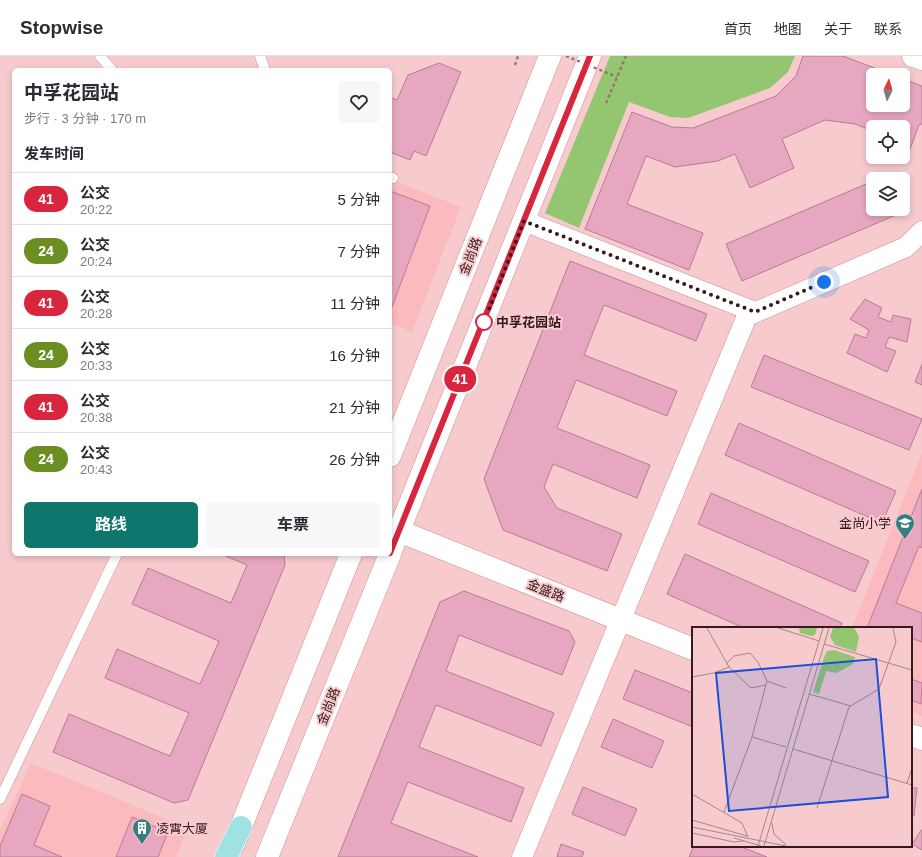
<!DOCTYPE html>
<html lang="zh">
<meta charset="utf-8">
<style>
:root{--surface:#fff;--page:#f7f7f7;--text:#2b2b33;--muted:#7c7c81;--line:#e1e1e2;--accent:#0f766e}
body{margin:0;font-family:Arial,"Noto Sans SC",sans-serif;background:var(--page);color:var(--text);height:100vh;display:flex;flex-direction:column;font-size:15px;white-space:nowrap}
*{box-sizing:border-box;margin:0}
p{font-size:13px;color:var(--muted)}
.icon{flex:none;width:22px;height:22px;fill:none;stroke:currentColor;stroke-width:2;stroke-linecap:round;stroke-linejoin:round}
.map{position:relative;flex:1;overflow:hidden}
.drawer{position:absolute;left:12px;top:12px;width:380px;height:488px;display:flex;flex-direction:column;background:var(--surface);border-radius:6px;box-shadow:0 2px 6px #0003}
.drawer>*{flex:none}
.badge{padding:0 8px;border-radius:13px;font-size:14px;line-height:26px}
.needle{width:26px;rotate:5deg}
.tools{position:absolute;left:866px;top:12px;display:grid;gap:8px}
.tools a{display:grid;place-items:center;width:44px;height:44px;border-radius:6px;background:var(--surface);box-shadow:0 2px 6px #0003;font-size:20px}
.you{position:absolute;width:20px;height:20px;margin:-10px;border:3px solid #fff;border-radius:50%;background:#1a73e8;box-shadow:0 0 0 6px #1a73e833}
.map>.badge{position:absolute;translate:-50% -50%;box-shadow:0 0 0 2px #fff}
h2{padding:0 12px;font-size:15px;line-height:36px}
.round{display:grid;place-items:center;flex:none;width:42px;height:42px;border-radius:6px;background:var(--page)}
.headline{display:flex;align-items:center;justify-content:space-between;height:68px;padding:0 12px}
h1{font-size:19px;font-weight:700;line-height:30px}
.cta{display:flex;gap:8px;margin-top:auto;padding:8px 12px}
.cta a{flex:1;height:46px;border-radius:6px;background:var(--accent);color:#fff;font-size:16px;font-weight:700;line-height:46px;text-align:center}
.cta a+a{background:var(--page);color:var(--text)}
ul{padding:0;list-style:none}
li{display:flex;align-items:center;gap:12px;height:52px;padding:0 12px;border-top:1px solid var(--line)}
li div{flex:1}
li b{display:block;font-size:15px}
li em{font-style:normal}
li .badge{min-width:44px;font-weight:700;text-align:center}
header{display:flex;align-items:center;gap:24px;box-sizing:border-box;height:56px;padding:0 20px;background:var(--surface);border-bottom:1px solid var(--line)}
header strong{font-size:19px}
nav{display:flex;gap:22px;margin-inline-start:auto;font-size:14px}
.map>svg:first-child{display:block}
.built{fill:#fababe}
.green{fill:#94c672}
.building{fill:#e8a7c1;stroke:#b97b94}
.lines{fill:none;stroke-linecap:round;stroke-linejoin:round}
.lane-casing{stroke:#d18c92;stroke-width:11}
.street-casing{stroke:#d18c92;stroke-width:21}
.secondary-casing{stroke:#d18c92;stroke-width:23}
.primary-casing{stroke:#fff;stroke-width:23}
.path{stroke:#967375;stroke-width:2.5;stroke-dasharray:3 3;stroke-linecap:butt}
.lane{stroke:#fff;stroke-width:10}
.street{stroke:#fff;stroke-width:20}
.secondary{stroke:#fff;stroke-width:22}
.primary{stroke:#a0e2e1;stroke-width:22}
.path-bridge{stroke:#967375;stroke-width:2.5;stroke-dasharray:3 3;stroke-linecap:butt}
.line-casing{stroke:#fff;stroke-width:9}
.line{stroke:#d7263d;stroke-width:6}
.walk{stroke:#341a1c;stroke-width:4;stroke-dasharray:0 7.2}
.stop-dot{fill:#fff;stroke:#d7263d;stroke-width:2}
.labels{text-anchor:middle;stroke-width:4;stroke-linejoin:round;paint-order:stroke}
.street-label{font-size:13px;fill:#341a1c;stroke:#f7cbce}
.stop-label{font-size:13px;font-weight:bold;fill:#341a1c;stroke:#f7cbce;text-anchor:start}
.poi-label{font-size:13px;fill:#341a1c;stroke:#f7cbce;text-anchor:end}
.inset-road{fill:none;stroke:#a98487;stroke-width:1}
.view{fill:#1d4ed8;fill-opacity:0.15;stroke:#1d4ed8;stroke-width:2}
.inset-edge{fill:none;stroke:#341a1c;stroke-width:2}
</style>
<header>
<strong>Stopwise</strong>
<nav><a>首页</a><a>地图</a><a>关于</a><a>联系</a></nav>
</header>
<div class="map">
<svg width="922" height="801" viewBox="0 0 922 801">
<rect width="100%" height="100%" fill="#f7cbce"/>
<path class="built" d="M390,123L461,151L412,276L390,267Z
M922,397V660L911,655V572H852Z
M31,707L188,772L176,801H0V774Z"/>
<path class="green" d="M610,0H795L788,16L770,32L688,62L670,61L629,46L579,172L545,157Z"/>
<path class="building" d="M803,0H843L893,19H873V49H903V23L922,30V68L919,69L907,101L903,100V71H873V75L855,68L825,64L782,83L794,112L750,132L735,98L718,105L675,111L646,100L627,148L703,177L689,214L585,173L632,56L672,71L693,72L776,40L796,20Z
M439,7L461,16L426,100L414,95L410,104L390,96V41L397,44L408,19Z
M889,118L891,123H878Z
M873,125V153H903V151L905,155L742,225L726,188Z
M390,135L430,150L390,256Z
M570,205L707,258L696,285L604,249L584,299L677,335L667,360L576,324L557,372L650,409L637,442L553,408L544,431L557,452L622,478L607,515L503,474L484,423Z
M865,243L882,252L878,261L891,266L893,259L911,263L907,286L889,281L885,291L896,295L887,316L847,297L855,278L866,282L869,274L850,263Z
M764,299L922,363L909,394L751,331Z
M922,308V329L915,326Z
M739,367L896,435L882,467L725,399Z
M922,433V492L919,490L896,547L922,557V586L911,582V572H867Z
M711,437L869,505L855,536L698,468Z
M221,498H284L285,509L188,744L174,747L53,696L69,658L170,700L189,657L105,622L117,593L200,628L219,585L132,548L148,512L231,547L247,509Z
M685,498L842,567L840,572H744L667,538Z
M464,535L569,575L575,586L562,619L459,579L446,615L554,657L541,690L436,649L419,691L524,732L511,766L408,726L391,767L478,801H338L440,546Z
M635,614L693,637V671L623,643Z
M911,623L922,627L921,648L911,644Z
M613,663L664,685L652,712L601,691Z
M583,731L637,753L625,780L572,758Z
M911,732H917L914,760L911,759Z
M22,738L50,750L34,789L62,801H0V790Z
M132,761L168,776L158,801H116Z
M922,773V794L912,788Z
M561,788L584,796L582,801H557Z
M694,790H739L767,801H689Z"/>
<g class="lines">
<g class="lane-casing">
<path id="lane" d="M100,0L112,14
M260,0L265,14
M390,121L393,122
M0,743L117,498"/>
</g>
<g class="street-casing">
<path id="street" d="M524,165L755,256
M522,801L747,260L906,191L922,175"/>
</g>
<g class="secondary-casing">
<path id="secondary" d="M913,0L922,3
M390,400L550,0
M399,475L693,593
M390,497L590,0
M911,679L922,683
M234,788L351,498
M267,801L390,498"/>
</g>
<g class="primary-casing">
<path id="primary" d="M226,801L241,771"/>
</g>
<path class="path" d="M515,9L518,0
M606,47L626,0"/>
<use href="#lane" class="lane"/>
<use href="#street" class="street"/>
<use href="#secondary" class="secondary"/>
<use href="#primary" class="primary"/>
<path class="path-bridge" d="M566,0L617,21"/>
</g>
<g class="lines">
<g class="line-casing">
<path id="line" d="M390,497L590,0"/>
</g>
<use href="#line" class="line"/>
<path class="walk" d="M484,266L524,165L755,256L824,226"/>
</g>
<defs>
<g id="school-pin" transform="scale(1)"><path d="M0 17L-7.5 6A9.5 9.5 0 1 1 7.5 6Z" fill="#367f7e" stroke="#f7cbce"/><path d="M0-5L7-2L0 1L-7-2ZM-4 1L0 2.5L4 1V4Q0 6-4 4Z" fill="#fff"/></g>
<g id="building-pin" transform="scale(1)"><path d="M0 17L-7.5 6A9.5 9.5 0 1 1 7.5 6Z" fill="#367f7e" stroke="#f7cbce"/><path d="M-4-6H4V6H1V3H-1V6H-4ZM-2.5-4.3h1.7v1.8h-1.7ZM.8-4.3h1.7v1.8H.8ZM-2.5-1h1.7V.8h-1.7ZM.8-1h1.7V.8H.8Z" fill="#fff"/></g>
</defs>
<g fill-rule="evenodd">
<use href="#school-pin" x="905" y="467"/>
<use href="#building-pin" x="142" y="772"/>
</g>
<circle class="stop-dot" cx="484" cy="266" r="8"/>
<g class="labels">
<g class="street-label">
<text transform="translate(470 200) rotate(-68)" y="5">金尚路</text>
<text transform="translate(546 534) rotate(22)" y="5">金盛路</text>
<text transform="translate(328 650) rotate(-68)" y="5">金尚路</text>
</g>
<g class="stop-label">
<text x="496" y="271">中孚花园站</text>
</g>
<g class="poi-label">
<text x="891" y="472">金尚小学</text>
<text x="156" y="777" text-anchor="start">凌霄大厦</text>
</g>
</g>
<g transform="translate(692 571)">
<rect width="220" height="220" fill="#f7cbce"/>
<path d="M107,1H125L123,8L119,9L108,6ZM141,1H162L167,9L164,25L143,18L138,10ZM142,23L163,30L161,37L144,46L134,44L127,67L121,65L132,30L135,24Z" fill="#94c672"/>
<path class="inset-road" d="M15,1L37,40L59,61L74,58M86,1L127,14M132,17L220,43M35,36L42,29L58,26L66,35L75,54L94,61M0,50L22,46L37,40M117,67L159,79M60,110L94,120M101,122L220,158M215,156L220,141M0,167L50,196L56,210M125,181L157,80L187,62L204,15L201,1M32,185L60,110L75,54M0,193L55,209M80,196L82,207L94,218M0,200L94,219M0,206L42,215L51,214M42,211L69,219M66,219L131,1M72,219L137,1"/>
<path class="view" d="M184,32L196,170L37,184L24,46Z"/>
<rect width="220" height="220" class="inset-edge"/>
</g>
</svg>
<div class="tools">
<a><svg class="needle" viewBox="-14 -14 28 28"><path d="M0-13l5 13h-10z" fill="#e53935"/><path d="M0 13l5-13h-10z" fill="#7c7c81"/></svg></a>
<a><svg class="icon" aria-label="locate" viewBox="0 0 24 24"><circle cx="12" cy="12" r="6"/><path d="M12 2v4M12 18v4M2 12h4M18 12h4"/></svg></a>
<a><svg class="icon" aria-label="layers" viewBox="0 0 24 24"><path d="M12 4l9 5-9 5-9-5zM3 14l9 5 9-5"/></svg></a>
</div>
<div class="you" style="left:824px;top:226px"></div>
<b class="badge" style="left:460px;top:323px;background:#d7263d;color:#fff">41</b>
<section class="drawer">
<div class="headline"><div><h1>中孚花园站</h1><p>步行 · 3 分钟 · 170 m</p></div><a class="round"><svg class="icon" aria-label="heart" viewBox="0 0 24 24"><path d="M12 20l-8-8c-3-5 5-10 8-4 3-6 11-1 8 4z"/></svg></a></div>
<h2>发车时间</h2>
<ul>
<li><span class="badge" style="background:#d7263d;color:#fff">41</span><div><b>公交</b><p>20:22</p></div><em>5 分钟</em></li>
<li><span class="badge" style="background:#6b8e23;color:#fff">24</span><div><b>公交</b><p>20:24</p></div><em>7 分钟</em></li>
<li><span class="badge" style="background:#d7263d;color:#fff">41</span><div><b>公交</b><p>20:28</p></div><em>11 分钟</em></li>
<li><span class="badge" style="background:#6b8e23;color:#fff">24</span><div><b>公交</b><p>20:33</p></div><em>16 分钟</em></li>
<li><span class="badge" style="background:#d7263d;color:#fff">41</span><div><b>公交</b><p>20:38</p></div><em>21 分钟</em></li>
<li><span class="badge" style="background:#6b8e23;color:#fff">24</span><div><b>公交</b><p>20:43</p></div><em>26 分钟</em></li>
</ul>
<div class="cta"><a>路线</a><a>车票</a></div>
</section>
</div>
